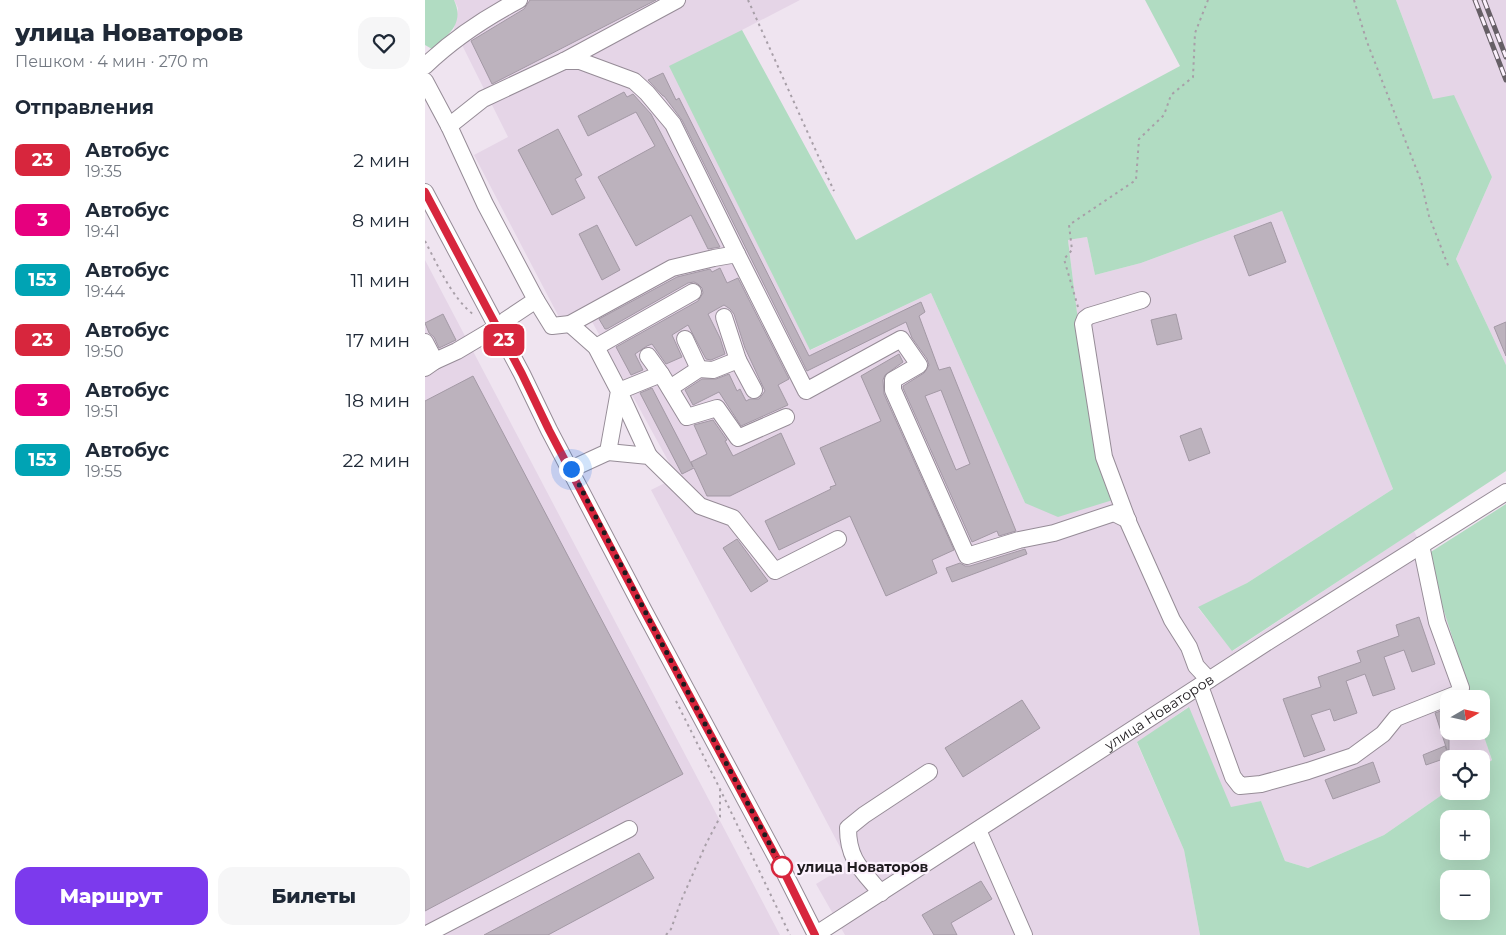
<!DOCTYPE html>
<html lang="ru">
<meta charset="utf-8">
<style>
:root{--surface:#fff;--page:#f6f6f7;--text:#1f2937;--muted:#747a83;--accent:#7c3aed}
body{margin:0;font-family:Montserrat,sans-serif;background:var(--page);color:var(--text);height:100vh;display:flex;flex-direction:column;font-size:19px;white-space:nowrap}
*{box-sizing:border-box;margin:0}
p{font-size:16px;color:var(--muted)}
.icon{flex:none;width:28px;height:28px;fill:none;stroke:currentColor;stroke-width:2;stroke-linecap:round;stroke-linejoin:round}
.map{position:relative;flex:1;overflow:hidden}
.side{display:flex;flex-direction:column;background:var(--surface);width:425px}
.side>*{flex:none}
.badge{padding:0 10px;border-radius:8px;font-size:18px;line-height:32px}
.needle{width:32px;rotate:81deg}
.buttons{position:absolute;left:1015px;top:690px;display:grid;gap:10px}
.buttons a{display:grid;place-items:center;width:50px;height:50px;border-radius:10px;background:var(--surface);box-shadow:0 5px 20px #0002;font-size:25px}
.you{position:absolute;width:25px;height:25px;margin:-12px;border:4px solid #fff;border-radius:50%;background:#1a73e8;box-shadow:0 0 0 8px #1a73e833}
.map>.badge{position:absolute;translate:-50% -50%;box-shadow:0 0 0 2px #fff}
h2{padding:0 15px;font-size:19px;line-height:45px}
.round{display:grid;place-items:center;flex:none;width:52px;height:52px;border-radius:15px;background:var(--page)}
.headline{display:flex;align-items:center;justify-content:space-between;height:85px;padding:0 15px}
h1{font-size:24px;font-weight:800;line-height:38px}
.cta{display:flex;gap:10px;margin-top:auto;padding:10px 15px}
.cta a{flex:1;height:58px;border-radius:15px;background:var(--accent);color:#fff;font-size:20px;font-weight:800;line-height:58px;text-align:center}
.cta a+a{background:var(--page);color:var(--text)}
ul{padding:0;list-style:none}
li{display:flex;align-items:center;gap:15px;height:60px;padding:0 15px}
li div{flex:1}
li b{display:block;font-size:19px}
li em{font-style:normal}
li .badge{min-width:55px;font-weight:700;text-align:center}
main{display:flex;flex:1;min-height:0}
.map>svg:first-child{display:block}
.built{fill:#e5d5e7}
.green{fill:#b1dcc2;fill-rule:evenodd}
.building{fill:#bcb2bd;stroke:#a399a5;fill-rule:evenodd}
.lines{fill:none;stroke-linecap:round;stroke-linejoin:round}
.minor-casing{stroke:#968c97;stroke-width:18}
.path{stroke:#a89fa8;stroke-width:2;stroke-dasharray:2.5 4;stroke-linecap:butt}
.minor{stroke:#fff;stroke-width:16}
.rail-casing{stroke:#665f66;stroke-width:5}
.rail{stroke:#fcf1fd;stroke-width:3;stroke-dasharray:9;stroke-linecap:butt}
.line-casing{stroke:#fff;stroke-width:11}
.line{stroke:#d7263d;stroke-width:8}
.walk{stroke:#1f1b1f;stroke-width:5;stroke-dasharray:0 9}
.stop-dot{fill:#fff;stroke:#d7263d;stroke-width:2.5}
.labels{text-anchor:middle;stroke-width:4.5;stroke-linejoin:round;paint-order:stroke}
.street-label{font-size:14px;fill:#1f1b1f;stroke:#fcf1fd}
.stop-label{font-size:14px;font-weight:bold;fill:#1f1b1f;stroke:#fcf1fd;text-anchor:start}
</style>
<main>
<section class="side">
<div class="headline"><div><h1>улица Новаторов</h1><p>Пешком · 4 мин · 270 m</p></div><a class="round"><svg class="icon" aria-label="heart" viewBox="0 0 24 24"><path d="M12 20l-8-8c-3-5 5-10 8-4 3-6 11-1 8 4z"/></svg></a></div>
<h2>Отправления</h2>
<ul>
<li><span class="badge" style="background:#d7263d;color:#fff">23</span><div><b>Автобус</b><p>19:35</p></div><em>2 мин</em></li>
<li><span class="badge" style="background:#e6007e;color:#fff">3</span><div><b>Автобус</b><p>19:41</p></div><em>8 мин</em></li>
<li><span class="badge" style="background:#00a3b4;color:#fff">153</span><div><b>Автобус</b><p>19:44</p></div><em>11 мин</em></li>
<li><span class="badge" style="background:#d7263d;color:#fff">23</span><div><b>Автобус</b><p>19:50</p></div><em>17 мин</em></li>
<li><span class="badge" style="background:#e6007e;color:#fff">3</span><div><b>Автобус</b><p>19:51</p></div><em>18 мин</em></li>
<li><span class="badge" style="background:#00a3b4;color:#fff">153</span><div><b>Автобус</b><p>19:55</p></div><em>22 мин</em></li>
</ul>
<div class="cta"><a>Маршрут</a><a>Билеты</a></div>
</section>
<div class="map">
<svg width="1081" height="935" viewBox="0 0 1081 935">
<rect width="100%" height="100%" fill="#efe4f0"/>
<path class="built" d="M29,0H375L317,30L386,350L506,293L600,503L661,385L643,240L662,237L670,275L716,263L857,211L968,489L822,583L773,608L808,651L989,531L1001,555L1047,699H1024V731H1056V728L1067,760L1056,768V759H1024V790L959,835L883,868L860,861L836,801L806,808L763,707L712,743L759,850L775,935H420L391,884L424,864L226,490L252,477L159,307L135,319L49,155L83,137L29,29L33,8Z
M971,0H1081V365L1031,259L1067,177L1008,99Z
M0,260L355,935H0Z"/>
<path class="green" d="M0,0H29C40,24 23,35 7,49L0,45Z
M720,0H971L1008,99L1029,95L1067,177L1031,259L1081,365V471L807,651L773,607L822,583L968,489L857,211L716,263L670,275L662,237L643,240L661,385L691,499L633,517L600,503L506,293L385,350L244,66L317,30L431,240L755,66Z
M1081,504V935H775L759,850L712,742L764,707L806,807L836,801L860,861L883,868L959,835L1024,790L1056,791V768L1067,760L1056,728V699H1047L1001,555ZM1024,819H1056V851H1024ZM1024,879H1056V911H1024Z"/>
<path class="building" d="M105,0H231L67,84L46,41L99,9Z
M238,73L251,100L254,98L384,356L496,302L500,312L494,316L514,370L525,367L591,531L574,536L572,531L547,542L478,388V386L499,373L504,365L502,359L487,338L481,322L382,371L257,120L239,96H238L223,80ZM516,390L545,464L531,470L500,396Z
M199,92L202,97L208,94L226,114L295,247L283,249L266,215L211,246L173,177L230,146L211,112L163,136L153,116Z
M133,129L157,175L150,179L160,198L127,215L93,150Z
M846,222L861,262L824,276L809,236Z
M172,225L195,270L177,280L154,234Z
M295,268L302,283L313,278L364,379L353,385L363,405L316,426L294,392L268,405L260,390L277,379H291L304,374L312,391L315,389L321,401L325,399H334L340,391L320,348L309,314L305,309L299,305L283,314L295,338L300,354L286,360L281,359L263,325L247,335L257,357L241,364L227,344L222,346L210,354L218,370L206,375L191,347L273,301L278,293L277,288L273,284L269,282L263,283L182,329H180L174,319L252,277L285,269L287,272Z
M18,314L31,340L14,348L9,337L4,333L0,323Z
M751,314L757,339L732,345L726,320Z
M1081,322V356L1069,327Z
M474,354L478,362L460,375L458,380L459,394L529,550L507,560L512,573L461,596L425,516L354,550L340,521L406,489L405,487L411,485L395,448L456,421L436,376Z
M48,376L258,774L0,911V401Z
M227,388L268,467L266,462L282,454L269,425L288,420L302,440L300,441L308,456L356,433L370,464L305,496H282L269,468L257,474L215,393Z
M776,428L785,453L764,461L755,436Z
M312,539L343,581L326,592L298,548Z
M600,549L602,554L527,582L521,568L535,563L540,566H545Z
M994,617L1010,664L987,672L979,650L959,657L970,689L948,696L940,674L921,681L932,713L909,721L905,709L886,715L900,750L879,757L858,699L896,687L893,677L936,662L932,651L974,636L971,625Z
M597,700L615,728L538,777L520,748Z
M1024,708V750H1022L1010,713Z
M1020,746L1024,757L1001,765L998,755Z
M948,762L955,782L908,799L900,780Z
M214,853L229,878L123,935H59Z
M556,881L567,899L526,923L532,935H509L497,915Z"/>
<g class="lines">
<g class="minor-casing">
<g id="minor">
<path d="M139,61H155L209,81L222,93L248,124L312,254"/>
<path d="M0,66C28,39 60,18 94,0"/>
<path d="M0,81L24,126L60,204L111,300L81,320L73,329L64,332L32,351L10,361L0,368"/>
<path d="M24,126L58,99L139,61L252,0"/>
<path d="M0,192L97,374L124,430L219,611L357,868L391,935"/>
<path d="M111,300L127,326L145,324L247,268L289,258L312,254L381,391L476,339L494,365L468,380V390L542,556L594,540L629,533L689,513L703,520"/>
<path d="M717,300L664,316L660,319L658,324L679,457L704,524L747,620L764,647L771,666L784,680"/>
<path d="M145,324L171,347L194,391L183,452L146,469"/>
<path d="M260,339L274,369"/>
<path d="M0,342L10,361"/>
<path d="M171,347L268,292"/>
<path d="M223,356L236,374"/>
<path d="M313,360L329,390"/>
<path d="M245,388L274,369L288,370L313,360L299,317"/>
<path d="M183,452L224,456L275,506L308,518L350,571L413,539"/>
<path d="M224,456L194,391L236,374L262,417L292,408L313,438L361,417"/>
<path d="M775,686L808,777L815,786L836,784L883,771L928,756L958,734L971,718L1034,693L1036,688L1012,622L996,545"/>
<path d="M553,830L599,935"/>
<path d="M456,893C437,870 423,860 423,828L439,815L504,772"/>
<path d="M0,935L204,829"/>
<path id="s1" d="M390,935L844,641L1081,492"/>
</g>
</g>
<path class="path" d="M323,0L409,191
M929,0L942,42L996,181L1004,216L1024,268
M0,241C13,266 27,298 49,315
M653,307L639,259L647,250L644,225L711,180L714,139L739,115L746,95L768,77L770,33L783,0
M251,701L295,789L365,935
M241,935L246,929L256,901L281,844L295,817V790"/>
<use href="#minor" class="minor"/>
<g class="rail-casing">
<path id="rail" d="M1050,0L1081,80
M1059,0L1081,57"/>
</g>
<use href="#rail" class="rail"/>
</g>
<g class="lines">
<g class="line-casing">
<path id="line" d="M0,192L97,374L124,430L219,611L357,868L390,935"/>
</g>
<use href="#line" class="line"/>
<path class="walk" d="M146,469L236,642L357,867"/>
</g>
<circle class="stop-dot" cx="357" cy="867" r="10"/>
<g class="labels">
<g class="street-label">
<text dy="5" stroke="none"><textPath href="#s1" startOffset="410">улица Новаторов</textPath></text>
</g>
<g class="stop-label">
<text x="372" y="872">улица Новаторов</text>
</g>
</g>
</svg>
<div class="buttons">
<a><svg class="needle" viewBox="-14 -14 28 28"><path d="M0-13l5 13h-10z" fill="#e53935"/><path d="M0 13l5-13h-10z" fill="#747a83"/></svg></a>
<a><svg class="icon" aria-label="locate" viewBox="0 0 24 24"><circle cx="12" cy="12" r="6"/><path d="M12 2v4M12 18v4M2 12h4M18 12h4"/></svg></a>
<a>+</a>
<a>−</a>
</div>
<div class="you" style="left:146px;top:469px"></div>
<b class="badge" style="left:79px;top:340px;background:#d7263d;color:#fff">23</b>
</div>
</main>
